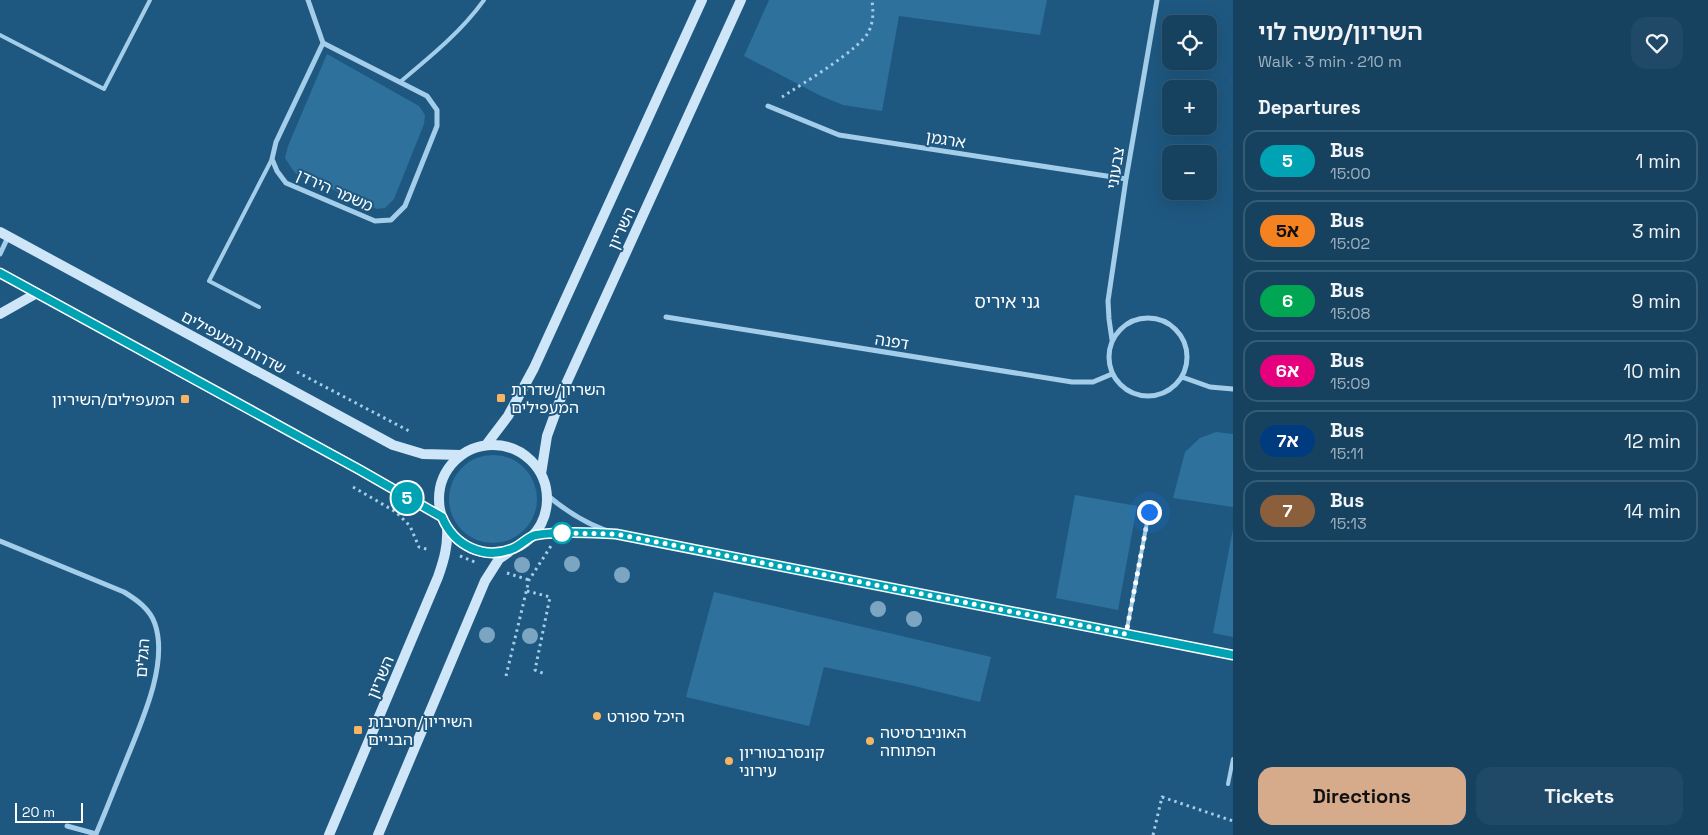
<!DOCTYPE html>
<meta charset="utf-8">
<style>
:root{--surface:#164260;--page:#1f4966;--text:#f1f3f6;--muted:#9eb0bd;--line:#355b75;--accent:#d6ab8b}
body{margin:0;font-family:"Space Grotesk","Noto Sans Hebrew",sans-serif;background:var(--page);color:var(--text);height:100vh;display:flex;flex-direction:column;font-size:19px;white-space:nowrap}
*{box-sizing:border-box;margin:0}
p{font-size:16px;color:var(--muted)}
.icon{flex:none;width:28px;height:28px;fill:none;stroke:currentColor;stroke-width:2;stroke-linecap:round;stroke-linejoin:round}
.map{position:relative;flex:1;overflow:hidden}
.panel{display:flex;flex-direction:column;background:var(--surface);width:475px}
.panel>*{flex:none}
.badge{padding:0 10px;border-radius:16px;font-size:18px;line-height:32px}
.tools{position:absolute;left:1162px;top:15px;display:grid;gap:10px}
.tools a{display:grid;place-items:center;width:55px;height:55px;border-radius:10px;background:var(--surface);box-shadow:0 5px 20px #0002,0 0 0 1px var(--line);font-size:25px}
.scale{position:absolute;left:15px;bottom:12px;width:68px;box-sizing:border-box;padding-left:5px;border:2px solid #fff;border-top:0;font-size:14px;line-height:18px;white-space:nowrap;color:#fff;-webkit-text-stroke:4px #1e5880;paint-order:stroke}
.you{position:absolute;width:25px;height:25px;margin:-12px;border:4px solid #fff;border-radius:50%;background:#1a73e8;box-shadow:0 0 0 8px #1a73e833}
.map>.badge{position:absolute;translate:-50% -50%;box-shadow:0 0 0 2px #fff}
h2{padding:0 25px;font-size:19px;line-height:45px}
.round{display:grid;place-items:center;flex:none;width:52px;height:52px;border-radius:15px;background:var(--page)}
.summary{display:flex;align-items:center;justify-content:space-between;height:85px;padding:0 25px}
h1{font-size:24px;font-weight:600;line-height:38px}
.action{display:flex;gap:10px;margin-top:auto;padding:10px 25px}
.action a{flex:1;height:58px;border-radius:15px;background:var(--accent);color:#111;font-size:20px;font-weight:600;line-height:58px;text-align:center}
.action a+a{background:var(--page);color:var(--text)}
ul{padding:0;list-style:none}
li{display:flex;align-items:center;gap:15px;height:62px;margin:0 10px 8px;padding:0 15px;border:2px solid var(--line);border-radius:15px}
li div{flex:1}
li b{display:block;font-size:19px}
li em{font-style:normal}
li .badge{min-width:55px;font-weight:700;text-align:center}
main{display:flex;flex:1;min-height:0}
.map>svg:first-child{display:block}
.green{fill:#2e719c}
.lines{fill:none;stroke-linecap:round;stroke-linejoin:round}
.path{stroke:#a3cde8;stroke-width:3;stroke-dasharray:2.5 4;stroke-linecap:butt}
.lane{stroke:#a3cde8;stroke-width:4}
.street{stroke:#a3cde8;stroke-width:5}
.secondary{stroke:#cee6f7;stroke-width:10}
.tree{fill:#7ba5c1}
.line-casing{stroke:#fff;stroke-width:11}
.line{stroke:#00a3b4;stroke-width:8}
.walk{stroke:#fff;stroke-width:5;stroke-dasharray:0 9}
.poi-dot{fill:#f7b562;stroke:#1e5880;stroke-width:2}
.stop-dot{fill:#fff;stroke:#00a3b4;stroke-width:2.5}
.labels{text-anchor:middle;stroke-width:4;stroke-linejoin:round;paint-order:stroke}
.street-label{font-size:16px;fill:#fff;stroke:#1e5880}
.poi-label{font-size:16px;fill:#fff;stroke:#1e5880;text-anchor:start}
.neighbourhood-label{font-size:18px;fill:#fff;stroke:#1e5880}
</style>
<main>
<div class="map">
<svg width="1233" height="835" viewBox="0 0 1233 835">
<rect width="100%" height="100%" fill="#1e5880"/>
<path class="green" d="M769,0H1047L1040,35L899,16L882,111L843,105L821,96L744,56Z
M327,54L419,106L425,115L424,124L394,199L385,208L377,209L295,173L285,158L288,146Z
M1216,432L1233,434V507L1173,498L1185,452L1200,438Z
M449 499a44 44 0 1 1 88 0a44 44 0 1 1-88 0Z
M1075,495L1137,506L1118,610L1056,598Z
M1233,529V637L1213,633Z
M714,592L991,657L980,702L906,684L824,667L809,726L686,697Z"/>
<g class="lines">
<path class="path" d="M782,97C802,84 861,49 869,31C874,20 873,11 872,0
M297,372L411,432
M353,487L396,512L410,526L419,547L430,550
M460,556L477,563
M507,573L529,580
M527,591L550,597L535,670L545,674
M506,676L529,580L551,546
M1153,835L1162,797L1233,821"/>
<path class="lane" d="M0,35L104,89L150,0
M400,82C430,57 461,32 484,0
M259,307L209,281L272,159
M1126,634L1149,512
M1228,784L1233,759"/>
<path class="street" d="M308,0L323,43L427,96L437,110V126L405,206L391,220L375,221L286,183L277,171L272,159L276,142L323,43
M768,106L839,135L1126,179
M0,254L8,237
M666,317L1072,382H1093L1112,374
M1109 357a39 39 0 1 1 78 0a39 39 0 1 1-78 0Z
M1112,340L1109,319L1108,301L1126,179L1157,0
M1182,377L1210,387L1233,389
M547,495C568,513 589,526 617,534L1233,655
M533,535L560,533L609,534
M0,541L124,592C137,600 150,609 155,624C169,665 140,725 125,763C115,787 106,811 96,834L67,826"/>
<path class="secondary" d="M0,232L393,445L423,454L460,455
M0,273L360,470L442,517
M0,314L37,293
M486,445L508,416L534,368L702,0
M439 499a54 54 0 1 1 108 0a54 54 0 1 1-108 0Z
M541,474L547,436L566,384L741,0
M329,835L438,577C444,560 448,546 447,528
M378,835L485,581L499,559L509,552"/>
</g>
<g class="tree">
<circle cx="572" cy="564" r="8"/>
<circle cx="522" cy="565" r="8"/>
<circle cx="622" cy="575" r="8"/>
<circle cx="878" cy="609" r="8"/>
<circle cx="914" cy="619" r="8"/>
<circle cx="487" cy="635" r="8"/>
<circle cx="530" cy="636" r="8"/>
</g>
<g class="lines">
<g class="line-casing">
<path id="line" d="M0,273L360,470L442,517C454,546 485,561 514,548C521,545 529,536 536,535C563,531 590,533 616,534L1233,655"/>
</g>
<use href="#line" class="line"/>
<path class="walk" d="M562,533H560L616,534L1126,634L1149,512"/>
</g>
<g class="poi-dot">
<rect x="496" y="393" width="10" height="10" rx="2.5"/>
<rect x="180" y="394" width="10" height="10" rx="2.5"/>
<circle cx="597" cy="716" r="5"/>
<rect x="353" y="725" width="10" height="10" rx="2.5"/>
<circle cx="870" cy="741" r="5"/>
<circle cx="729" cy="761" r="5"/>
</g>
<circle class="stop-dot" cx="562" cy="533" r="10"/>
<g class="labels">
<g class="street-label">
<text transform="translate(946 139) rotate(9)" y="6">ארגמן</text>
<text transform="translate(1115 168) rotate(-81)" y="6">צבעוני</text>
<text transform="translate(335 190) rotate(24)" y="6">משמר הירדן</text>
<text transform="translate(621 228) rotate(-66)" y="6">השריון</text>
<text transform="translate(892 341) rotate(9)" y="6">דפנה</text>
<text transform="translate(234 342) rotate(28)" y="6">שדרות המעפילים</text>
<text transform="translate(142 658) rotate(-86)" y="6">הגלים</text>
<text transform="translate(380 677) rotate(-67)" y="6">השריון</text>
</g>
<g class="poi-label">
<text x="511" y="395">השריון/שדרות<tspan x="511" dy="18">המעפילים</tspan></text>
<text x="175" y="405" text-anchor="end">המעפילים/השיריון</text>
<text x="607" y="722">היכל ספורט</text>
<text x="368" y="727">השיריון/חטיבות<tspan x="368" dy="18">הבניים</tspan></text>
<text x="880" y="738">האוניברסיטה<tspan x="880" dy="18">הפתוחה</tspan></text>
<text x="739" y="758">קונסרבטוריון<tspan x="739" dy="18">עירוני</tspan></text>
</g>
<g class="neighbourhood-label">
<text x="1007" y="308">גני איריס</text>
</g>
</g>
</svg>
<div class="tools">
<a><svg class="icon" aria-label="locate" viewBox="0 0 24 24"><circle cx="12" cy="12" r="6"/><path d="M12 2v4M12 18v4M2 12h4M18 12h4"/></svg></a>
<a>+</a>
<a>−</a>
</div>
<div class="scale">20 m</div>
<div class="you" style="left:1149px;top:512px"></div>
<b class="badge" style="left:407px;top:498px;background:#00a3b4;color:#fff">5</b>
</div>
<section class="panel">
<div class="summary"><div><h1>השריון/משה לוי</h1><p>Walk · 3 min · 210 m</p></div><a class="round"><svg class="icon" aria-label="heart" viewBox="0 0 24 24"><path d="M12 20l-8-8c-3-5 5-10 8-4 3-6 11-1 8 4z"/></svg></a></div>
<h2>Departures</h2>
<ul>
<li><span class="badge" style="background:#00a3b4;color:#fff">5</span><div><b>Bus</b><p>15:00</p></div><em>1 min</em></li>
<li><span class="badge" style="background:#f58220;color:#111">5א</span><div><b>Bus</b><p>15:02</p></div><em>3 min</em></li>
<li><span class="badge" style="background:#00a651;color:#fff">6</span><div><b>Bus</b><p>15:08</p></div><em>9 min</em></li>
<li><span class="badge" style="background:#e6007e;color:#fff">6א</span><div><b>Bus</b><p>15:09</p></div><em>10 min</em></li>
<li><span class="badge" style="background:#003b80;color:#fff">7א</span><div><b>Bus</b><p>15:11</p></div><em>12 min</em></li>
<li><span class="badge" style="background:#8b5e3c;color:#fff">7</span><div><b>Bus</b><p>15:13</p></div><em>14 min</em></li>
</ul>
<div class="action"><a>Directions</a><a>Tickets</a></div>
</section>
</main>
